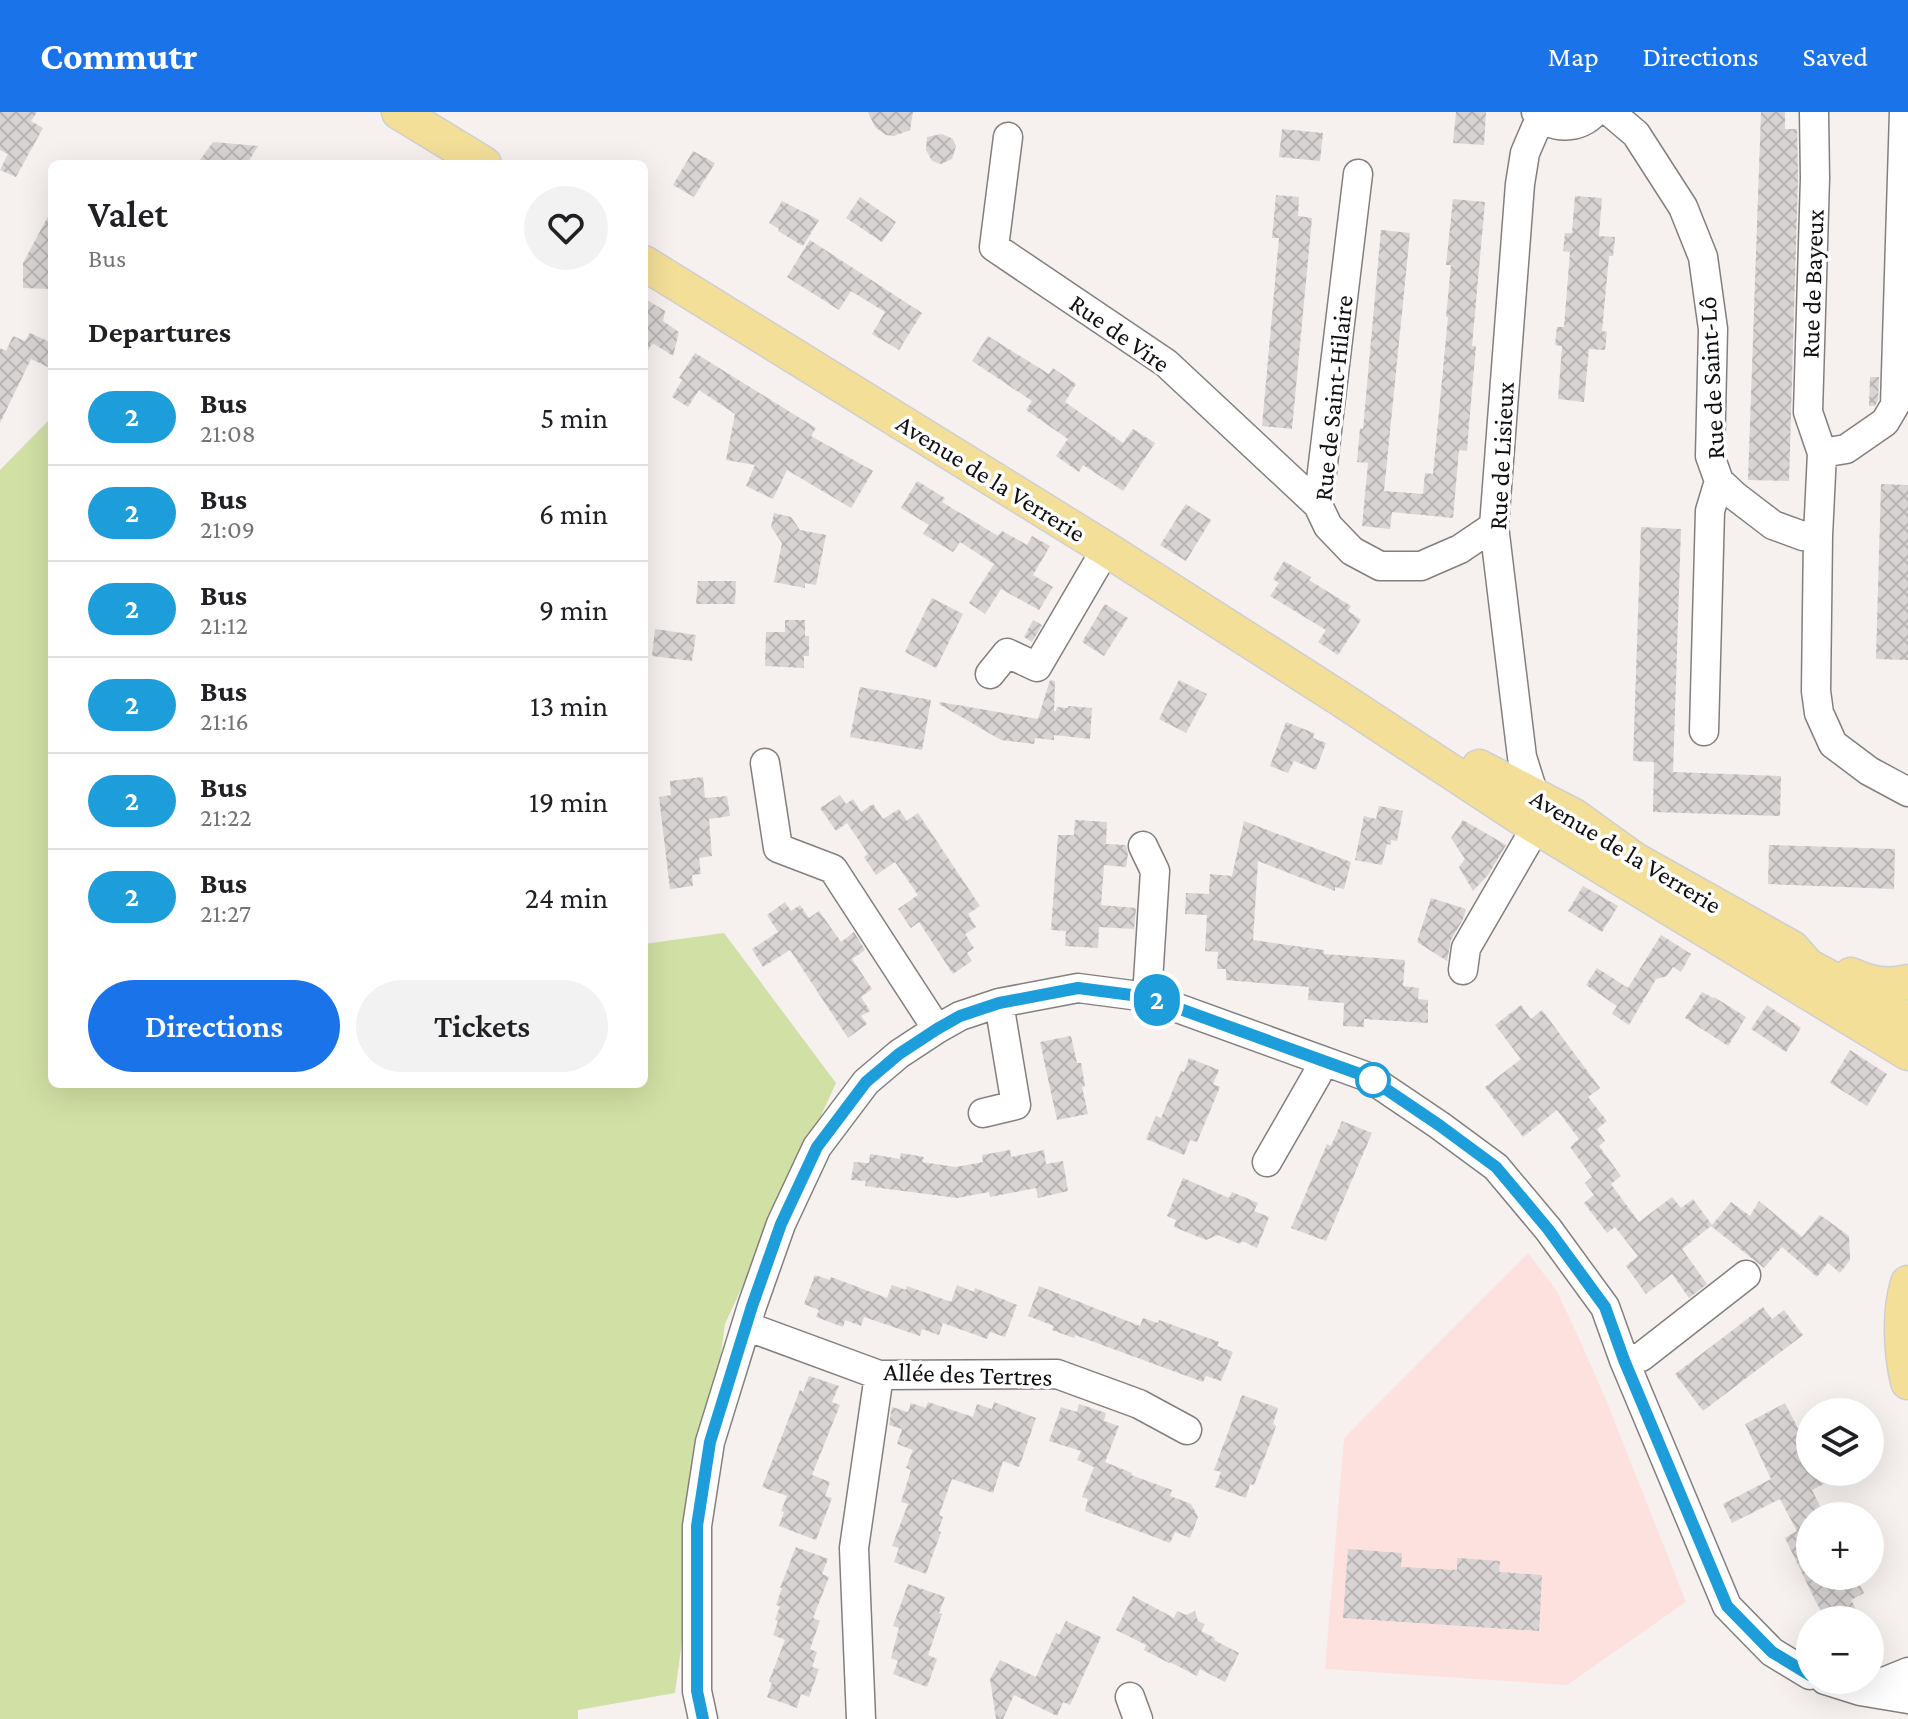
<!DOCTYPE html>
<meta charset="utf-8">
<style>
:root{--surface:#fff;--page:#f2f2f2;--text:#202124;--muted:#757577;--line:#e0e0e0;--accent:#1a73e8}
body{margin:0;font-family:"Crimson Pro",serif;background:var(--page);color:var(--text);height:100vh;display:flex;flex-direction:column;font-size:30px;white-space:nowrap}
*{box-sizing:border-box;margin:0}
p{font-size:26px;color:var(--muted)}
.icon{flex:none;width:44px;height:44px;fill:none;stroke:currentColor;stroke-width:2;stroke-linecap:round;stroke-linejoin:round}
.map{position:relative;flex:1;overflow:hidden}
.details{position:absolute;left:48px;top:48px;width:600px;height:928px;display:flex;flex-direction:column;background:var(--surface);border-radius:12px;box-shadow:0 8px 32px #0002}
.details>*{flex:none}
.badge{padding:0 16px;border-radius:26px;font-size:28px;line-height:52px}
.controls{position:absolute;left:1796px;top:1286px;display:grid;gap:16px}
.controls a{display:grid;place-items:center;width:88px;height:88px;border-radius:50%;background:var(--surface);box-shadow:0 8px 32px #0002;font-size:40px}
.map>.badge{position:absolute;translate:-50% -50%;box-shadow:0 0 0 4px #fff}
h2{padding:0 40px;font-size:30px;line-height:72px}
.round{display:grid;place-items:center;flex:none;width:84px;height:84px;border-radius:42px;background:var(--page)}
.overview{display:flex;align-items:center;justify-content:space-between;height:136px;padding:0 40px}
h1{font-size:38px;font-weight:600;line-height:60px}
.action{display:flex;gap:16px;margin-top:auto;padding:16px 40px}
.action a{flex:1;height:92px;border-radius:48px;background:var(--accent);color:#fff;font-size:32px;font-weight:600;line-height:92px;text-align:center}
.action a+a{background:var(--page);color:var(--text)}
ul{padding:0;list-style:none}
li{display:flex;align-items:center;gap:24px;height:96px;padding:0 40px;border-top:2px solid var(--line)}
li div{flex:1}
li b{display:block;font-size:30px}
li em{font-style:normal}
li .badge{min-width:88px;font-weight:700;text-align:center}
header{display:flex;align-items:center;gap:48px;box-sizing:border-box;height:112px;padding:0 40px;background:var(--accent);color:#fff}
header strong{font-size:38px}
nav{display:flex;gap:44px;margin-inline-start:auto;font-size:28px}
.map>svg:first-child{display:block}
.education{fill:#fce1df}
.grass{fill:#d1e0a4}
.building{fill:url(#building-cross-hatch)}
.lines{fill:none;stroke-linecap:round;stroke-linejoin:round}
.minor-casing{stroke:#837f7d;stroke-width:31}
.major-casing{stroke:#d0cfcf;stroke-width:37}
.minor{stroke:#fff;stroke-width:28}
.major{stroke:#f3df98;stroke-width:34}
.line-casing{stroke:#fff;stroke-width:18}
.line{stroke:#1d9dd9;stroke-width:12}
.stop-dot{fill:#fff;stroke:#1d9dd9;stroke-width:4}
.labels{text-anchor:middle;stroke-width:7;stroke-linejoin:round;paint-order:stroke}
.street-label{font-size:26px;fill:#121010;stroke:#fff}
</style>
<header>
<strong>Commutr</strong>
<nav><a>Map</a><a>Directions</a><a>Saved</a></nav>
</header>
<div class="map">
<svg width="1908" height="1607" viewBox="0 0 1908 1607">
<defs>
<pattern id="building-cross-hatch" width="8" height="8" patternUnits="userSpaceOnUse" patternTransform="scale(2)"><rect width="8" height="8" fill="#d9d4d4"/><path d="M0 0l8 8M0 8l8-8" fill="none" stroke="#b9b5b5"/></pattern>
</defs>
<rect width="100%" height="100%" fill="#f6f1ef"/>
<path class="education" d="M1528,1141L1556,1178L1573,1213L1605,1285L1686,1490L1567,1573L1325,1557L1344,1326Z"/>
<path class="grass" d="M52,305V972H644V832L724,821L836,971L725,1212L675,1581L578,1598V1607H0V358Z"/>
<path class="building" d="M0,0H37L31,9L43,16L16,65L0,58L8,42L0,38Z
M868,0H913L910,18L894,24L886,23L875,15Z
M1456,0H1486L1484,33L1453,31Z
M1761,0H1785V17H1797L1798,64L1789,369L1748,368Z
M1282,17L1323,21L1320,49L1279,45Z
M942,22L953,27L956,34L952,47L941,52L932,49L926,38L927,25Z
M213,30L258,34L247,52H197Z
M693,39L715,51L694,85L673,73Z
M1276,83L1299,85L1298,104L1312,106L1292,317L1262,314L1279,126H1272Z
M1575,84L1602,86L1599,124L1615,125L1613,144H1609L1602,219L1607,220L1605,238L1589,237L1584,290L1558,287L1562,234L1555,233L1557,215H1564L1570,140L1563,139L1565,121H1572Z
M860,85L896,110L882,130L846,106Z
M1453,87L1485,90L1472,234H1476L1469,313L1467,339L1459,338L1453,406L1392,400L1390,417L1362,414L1368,351L1357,350L1360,316L1363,317L1381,118L1410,121L1384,379L1423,382L1425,361L1433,362L1448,205H1446L1451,153H1446Z
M782,89L819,108L803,134L778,119L779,117L769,111Z
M52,97V177L23,176V151Z
M810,128L922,201L899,238L872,222L885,200L851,179L839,198L787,165Z
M644,186L665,199L663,209L679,220L673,244L654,232L651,233L644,246Z
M30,221L52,231V257L31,247L0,311V236L6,239L13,224L25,229Z
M988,224L1049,262L1053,256L1076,272L1065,290L1123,331L1133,317L1155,331L1123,379L1083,353L1079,360L1056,344L1068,327L1026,298L1032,289L972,249Z
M695,241L816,316L811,324L873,359L851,396L787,358L773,387L746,374L755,353L726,348L735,302L699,278L688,295L672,285L682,268L679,266Z
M1870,265H1879L1878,288L1875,294H1869Z
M917,369L945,386L942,390L998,424L1002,419L1027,433L1032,424L1050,434L1033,463L1053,475L1039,498L1001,477L985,502L969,491L994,452L960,430L953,440L923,422L929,413L901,396Z
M1881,372L1908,373V548L1876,547Z
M1186,392L1211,408L1186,449L1160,433Z
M774,401L791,405L800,418L826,423L816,473L805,471V476L774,470L782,431L771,415Z
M1641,415L1681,417L1673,660L1781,664L1780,704L1653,700L1654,650L1633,649Z
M1284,449L1311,465L1309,468L1317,473L1351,494L1348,499L1361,508L1338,543L1318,530L1326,518L1270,484L1279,471L1273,467Z
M698,469H736L735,492H696Z
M932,486L963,502L936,556L905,540Z
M1105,492L1128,506L1104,544L1082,530Z
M785,508H805V524H809V544H804V556L765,554L766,520H785Z
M1033,508L1042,513L1032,530L1024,525Z
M655,517L696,523L692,549L652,544Z
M1050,568L1055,569L1054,599H1056L1057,595L1068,596V594L1092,596L1090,627L1054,623V628L1035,626L1034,632L1001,628L939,592L940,590L1038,607Z
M1179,568L1207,582L1186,621L1159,607Z
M860,575L931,588L922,638L850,625Z
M1286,610L1314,621L1313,626L1326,631L1316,658L1294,649L1288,661L1270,654Z
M703,665L705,686L727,684L730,704L709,707L712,744L699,746L701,762L692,763L693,774L670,777L659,685L671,683L670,669Z
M840,683L846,692L853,687L861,700L873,692L883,707L899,697L907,709L918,701L980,794L968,802L976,815L965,822L974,836L967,841L972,849L953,862L919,810L911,816L898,797L918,783L895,750L876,763L864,745L868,742L847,711L836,719L820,696Z
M1379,694L1403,699L1397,729L1391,728V733L1387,732L1382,753L1355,748L1364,704L1376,707Z
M1075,708L1107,710L1106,732L1126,733L1128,741L1126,755L1104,753L1101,793L1136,796L1134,817L1099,815L1098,836L1065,834L1066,819L1051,818L1058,723H1074Z
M1463,708L1506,733L1488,763L1473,779L1459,755L1465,747L1451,726Z
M1244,709L1351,750L1344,777L1335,775V779L1258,749L1253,828L1324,838V842L1405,848L1403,874L1419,876L1418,887L1428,888V911L1364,907V915L1343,914L1344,891L1308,888L1309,875L1226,868V857H1217L1218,840L1205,839L1207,803L1185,802L1186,781L1209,782L1210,762L1232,764Z
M1769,733L1895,737L1894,777L1768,772Z
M1583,774L1618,794L1602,820L1568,799Z
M1431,786L1466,797L1463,807L1451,828L1447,849L1417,830Z
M785,790L791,799L800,793L809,806L819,799L841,830L854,820L865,838L852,847L872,877L861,885L870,899L861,904L867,912L848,926L790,838L763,855L752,837L778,820L767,803Z
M1661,823L1691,842L1681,860L1673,855L1667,864L1656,867L1629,913L1612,902L1617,894L1586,873L1597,856L1628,876Z
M1702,880L1713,886L1714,885L1746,905L1728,934L1685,906Z
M1521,893L1531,907L1542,898L1600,976L1588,985L1607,1009L1597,1017L1605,1029L1599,1034L1621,1064L1611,1072L1639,1110L1672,1085L1681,1096L1693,1087L1712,1113L1731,1090L1750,1104L1759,1089L1802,1125L1820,1103L1849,1124L1850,1148L1840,1161L1828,1151L1817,1165L1782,1135L1764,1156L1711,1114L1682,1137L1707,1172L1689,1186L1672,1162L1646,1182L1626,1154L1638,1144L1615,1115L1607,1121L1584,1091L1594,1083L1585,1071L1592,1065L1570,1035L1579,1027L1557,998L1523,1025L1485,975L1521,947L1495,913Z
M1767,893L1801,916L1786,940L1751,917Z
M1071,924L1077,951H1081L1085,974L1082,975L1088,1002L1057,1008L1040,930Z
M1850,938L1887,962L1867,994L1830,971Z
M1189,946L1219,958L1213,972L1220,975L1197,1030L1190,1028L1184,1043L1146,1027L1156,1004L1161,1006L1181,959L1184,960Z
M1342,1009L1372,1021L1326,1129L1291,1116L1327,1032L1331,1034Z
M1010,1038L1011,1045L1044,1038L1046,1052L1063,1049L1068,1079L1038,1086L1036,1076L990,1085L989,1080L957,1086L865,1074L866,1069L851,1068L854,1050L869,1051L870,1042L900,1047L901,1041L924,1045L922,1050L956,1055L983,1050L982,1043Z
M1183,1066L1229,1086L1232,1080L1258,1091L1254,1099L1269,1105L1257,1136L1242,1129L1240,1132L1218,1123L1206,1128L1174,1115L1176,1108L1167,1104Z
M815,1163L830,1168L831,1165L887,1186L892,1173L906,1178L907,1174L951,1190L957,1173L974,1180L975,1176L1017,1193L1005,1225L990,1220L987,1227L943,1211L939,1223L922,1217L920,1224L864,1205L861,1214L845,1208L843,1215L816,1205L819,1198L804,1192Z
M1039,1174L1140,1214L1143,1206L1158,1211L1159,1208L1219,1230L1217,1234L1233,1240L1221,1269L1206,1264L1203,1270L1075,1223L1074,1226L1052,1218L1054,1214L1028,1204Z
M1763,1195L1772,1207L1784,1198L1803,1223L1703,1299L1675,1262Z
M809,1264L839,1274L832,1290L840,1293L812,1363L830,1370L825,1384L832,1386L816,1428L779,1414L784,1400L781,1399L787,1384L762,1375L800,1278L803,1280Z
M1242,1283L1278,1296L1273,1312L1276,1314L1272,1326L1254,1373L1250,1372L1246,1386L1215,1375L1221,1360L1214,1358Z
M928,1290L973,1305L977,1292L992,1297L994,1290L1036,1306L1019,1355L1003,1349L993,1381L952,1367L939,1403L943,1405L938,1419L941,1420L926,1462L894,1450L899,1436L892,1434L908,1392L901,1390L911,1358L906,1356L913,1338L897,1332L902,1317L889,1313L892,1295L908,1300L911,1291L926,1296Z
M1785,1291L1810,1340V1360H1847L1812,1378L1825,1404H1810V1464H1855L1864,1481L1851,1488L1858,1501L1844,1508H1826L1815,1488L1785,1426L1797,1419L1780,1387L1732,1411L1723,1392L1771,1367L1745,1312Z
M1079,1292L1106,1301L1104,1309L1119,1314L1105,1350L1132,1361L1131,1363L1172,1378L1170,1384L1191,1392L1198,1405L1190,1426L1175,1420L1170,1431L1085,1399L1088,1387L1082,1385L1094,1355L1077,1348L1081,1339L1049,1329L1061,1295L1077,1300Z
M796,1435L828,1447L822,1462L829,1465L813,1506L820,1509L810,1537L817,1540L812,1555L819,1557L809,1585L801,1582L797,1596L767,1585L772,1571L769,1569L785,1528L773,1523L778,1509L775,1508L780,1494L776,1493L782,1476H780Z
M1348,1437L1402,1441L1401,1455L1457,1458V1446L1500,1449L1499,1460L1542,1463L1539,1519L1343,1506Z
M908,1472L945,1485L939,1501L942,1502L928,1543L937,1547L927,1575L893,1562L898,1549L891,1546L899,1516L893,1514Z
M1133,1484L1174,1506L1177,1499L1186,1503L1195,1499L1198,1509L1205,1512L1201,1519L1215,1526L1214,1528L1239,1541L1225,1570L1200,1557L1197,1564L1170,1550L1169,1551L1144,1538L1146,1533L1116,1518Z
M1066,1509L1101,1525L1070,1593L1063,1590L1057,1604L1014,1583L1003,1607H996L990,1567L1000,1548L1036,1565L1056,1521L1059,1523Z"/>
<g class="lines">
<g class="minor-casing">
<path id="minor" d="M1536,0C1551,19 1580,17 1595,0
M1610,0L1636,22L1683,95L1703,145L1713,217L1710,344L1719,369L1735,384L1773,413L1803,424H1818
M1814,0L1815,66L1808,300L1822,341L1818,424L1816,579L1819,601L1833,632L1869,659L1908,680
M1008,25L994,135L1166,251L1318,393
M1358,62L1318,393L1328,414L1352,439L1380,454H1421L1460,437L1494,414
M1822,341L1846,337L1885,310L1895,293L1904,0
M990,562L1007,541L1037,555L1106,437
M1704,619L1710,399L1719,369
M765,651L778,736L833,757L937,917
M1534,683L1522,645L1494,414L1520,72L1525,41L1540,6
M1143,734L1155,759L1147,885
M1463,858L1466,836L1536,715
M983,1001L1016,993L999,891
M1267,1050L1317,963L1320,948
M746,1214L879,1263L1057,1262L1139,1292L1187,1318
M1624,1248L1641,1245L1746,1163
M1825,1568L1860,1579L1908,1587
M1861,1579L1908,1560
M1130,1585L1138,1607
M703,1607L697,1579V1414L710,1330L752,1194L781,1112L817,1035L866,970L899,942L937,917L960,904L999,891L1078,876L1147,885L1368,965L1439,1013L1496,1055L1548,1117L1605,1195L1624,1248L1727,1494L1772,1540L1810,1563
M861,1607L854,1436L879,1263"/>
</g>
<g class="major-casing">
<path id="major" d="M399,0L484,52
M644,151L1106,437L1336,584L1520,705L1908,941
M1479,655L1574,704L1635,748L1792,836L1808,854L1908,908
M1851,863C1871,872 1887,875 1908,870
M1908,1171C1899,1201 1901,1239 1908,1270"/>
</g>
<use href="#minor" class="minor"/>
<use href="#major" class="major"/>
</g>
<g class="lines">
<g class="line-casing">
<path id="line" d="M703,1607L697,1579V1414L710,1330L752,1194L781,1112L817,1035L866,970L899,942L937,917L960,904L999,891L1078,876L1147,885L1368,965L1439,1013L1496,1055L1548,1117L1605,1195L1624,1248L1727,1494L1772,1540L1810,1563"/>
</g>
<use href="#line" class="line"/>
</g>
<circle class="stop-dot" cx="1373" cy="968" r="16"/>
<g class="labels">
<g class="street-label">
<text transform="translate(1812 172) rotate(-88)" y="9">Rue de Bayeux</text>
<text transform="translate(1120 221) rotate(35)" y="9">Rue de Vire</text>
<text transform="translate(1711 266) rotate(-93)" y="9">Rue de Saint-Lô</text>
<text transform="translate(1333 286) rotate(-84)" y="9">Rue de Saint-Hilaire</text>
<text transform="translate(1501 344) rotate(-87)" y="9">Rue de Lisieux</text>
<text transform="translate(991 366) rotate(32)" y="9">Avenue de la Verrerie</text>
<text transform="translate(1626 739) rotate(31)" y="9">Avenue de la Verrerie</text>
<text transform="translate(968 1262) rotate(2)" y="9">Allée des Tertres</text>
</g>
</g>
</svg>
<div class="controls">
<a><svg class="icon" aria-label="layers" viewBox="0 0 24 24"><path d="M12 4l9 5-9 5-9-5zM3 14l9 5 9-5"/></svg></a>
<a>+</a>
<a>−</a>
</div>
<b class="badge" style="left:1157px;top:888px;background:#1d9dd9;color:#fff">2</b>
<section class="details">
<div class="overview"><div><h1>Valet</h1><p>Bus</p></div><a class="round"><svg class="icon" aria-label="heart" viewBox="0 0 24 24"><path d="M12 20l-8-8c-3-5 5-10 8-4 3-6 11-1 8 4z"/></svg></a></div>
<h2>Departures</h2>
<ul>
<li><span class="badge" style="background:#1d9dd9;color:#fff">2</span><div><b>Bus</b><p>21:08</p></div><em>5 min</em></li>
<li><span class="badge" style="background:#1d9dd9;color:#fff">2</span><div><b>Bus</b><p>21:09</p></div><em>6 min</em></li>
<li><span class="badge" style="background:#1d9dd9;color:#fff">2</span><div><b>Bus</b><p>21:12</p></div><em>9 min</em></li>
<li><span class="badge" style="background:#1d9dd9;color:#fff">2</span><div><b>Bus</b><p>21:16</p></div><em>13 min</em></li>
<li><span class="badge" style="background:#1d9dd9;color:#fff">2</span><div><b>Bus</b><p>21:22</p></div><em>19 min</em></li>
<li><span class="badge" style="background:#1d9dd9;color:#fff">2</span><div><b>Bus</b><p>21:27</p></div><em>24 min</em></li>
</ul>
<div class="action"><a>Directions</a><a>Tickets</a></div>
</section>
</div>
